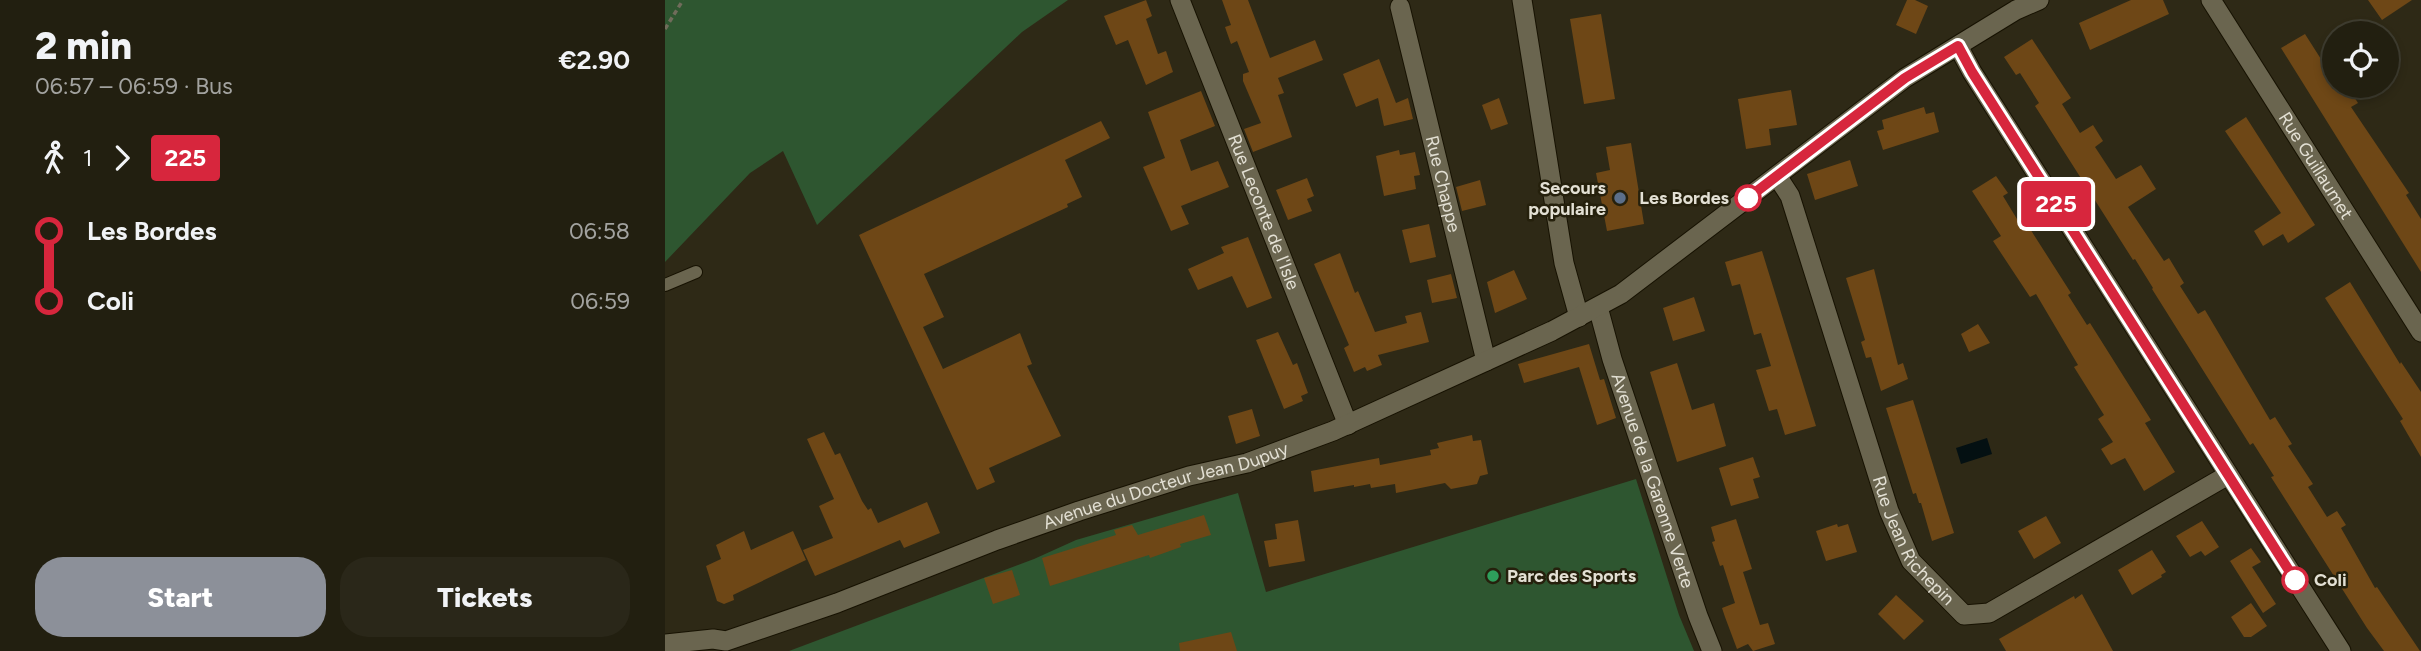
<!DOCTYPE html>
<meta charset="utf-8">
<style>
:root{--surface:#221f10;--page:#2a2719;--text:#f1f3f6;--muted:#a2a29f;--line:#3f3d30;--accent:#8c9099}
body{margin:0;font-family:Figtree,sans-serif;background:var(--page);color:var(--text);height:100vh;display:flex;flex-direction:column;font-size:26px;white-space:nowrap}
*{box-sizing:border-box;margin:0}
p{font-size:23px;color:var(--muted)}
.icon{flex:none;width:38px;height:38px;fill:none;stroke:currentColor;stroke-width:2;stroke-linecap:round;stroke-linejoin:round}
.map{position:relative;flex:1;overflow:hidden}
.drawer{display:flex;flex-direction:column;background:var(--surface);width:665px}
.drawer>*{flex:none}
.badge{padding:0 14px;border-radius:5px;font-size:24px;line-height:46px}
.buttons{position:absolute;left:1657px;top:21px;display:grid;gap:14px}
.buttons a{display:grid;place-items:center;width:77px;height:77px;border-radius:50%;background:var(--surface);box-shadow:0 4px 10px #0003,0 0 0 2px var(--line);font-size:35px}
.map>.badge{position:absolute;translate:-50% -50%;box-shadow:0 0 0 4px #fff}
.legs{display:flex;align-items:center;gap:10px;height:77px;padding:0 35px;font-size:23px}
.legs p{margin-inline-start:auto}
.summary{display:flex;align-items:center;justify-content:space-between;height:119px;padding:0 35px}
h1{font-size:38px;font-weight:800;line-height:52px}
.button{display:flex;gap:14px;margin-top:auto;padding:14px 35px}
.button a{flex:1;height:80px;border-radius:28px;background:var(--accent);color:#fff;font-size:28px;font-weight:800;line-height:80px;text-align:center}
.button a+a{background:var(--page);color:var(--text)}
ul{padding:0 35px;list-style:none}
li{display:flex;align-items:center;gap:24px;height:70px;font-size:26px}
li i{display:grid;place-items:center;width:10px;height:100%;margin:0 9px;background:currentColor}
li i::after{content:'';width:18px;height:18px;margin:-9px;border:5px solid;border-radius:50%;background:var(--surface)}
li p{margin-inline-start:auto}
li:first-child i{background:linear-gradient(#0000 50%,currentColor 0)}
li:last-child i{background:linear-gradient(currentColor 50%,#0000 0)}
main{display:flex;flex:1;min-height:0}
.map>svg:first-child{display:block}
.green{fill:#2e5630}
.water{fill:#041012}
.building{fill:#6e4716}
.lines{fill:none;stroke-linecap:round;stroke-linejoin:round}
.service-casing{stroke:#171202;stroke-width:14}
.minor-casing{stroke:#171202;stroke-width:21}
.tertiary-casing{stroke:#171202;stroke-width:21}
.path{stroke:#706c5b;stroke-width:3.5;stroke-dasharray:5 3.5;stroke-linecap:butt}
.service{stroke:#6a654f;stroke-width:12}
.minor{stroke:#6a654f;stroke-width:19}
.tertiary{stroke:#6a654f;stroke-width:19}
.line-1-casing{stroke:#fff;stroke-width:16}
.line-1{stroke:#d7263d;stroke-width:10}
.service-dot{fill:#5c6f8a;stroke:#25200c;stroke-width:2.5}
.stop-1-dot{fill:#fff;stroke:#d7263d;stroke-width:3.5}
.leisure-dot{fill:#2e9e5b;stroke:#25200c;stroke-width:2.5}
.labels{text-anchor:middle;stroke-width:5;stroke-linejoin:round;paint-order:stroke}
.street-label{font-size:18px;fill:#e3e0d4;stroke:#25200c}
.poi-label{font-size:18px;font-weight:bold;fill:#e3e0d4;stroke:#25200c;text-anchor:end}
.stop-label{font-size:18px;font-weight:bold;fill:#e3e0d4;stroke:#25200c;text-anchor:end}
</style>
<main>
<section class="drawer">
<div class="summary"><div><h1>2 min</h1><p>06:57 – 06:59 · Bus</p></div><b>€2.90</b></div>
<div class="legs"><svg class="icon" aria-label="walk" viewBox="0 0 24 24"><circle cx="13" cy="4" r="2"/><path d="M13 8l-2 6 4 7M11 14l-3 7M7 12l3-4h3l4 4"/></svg>1<svg class="icon" aria-label="forward" viewBox="0 0 24 24"><path d="M9 5l7 7-7 7"/></svg><b class="badge" style="background:#d7263d;color:#fff">225</b></div>
<ul>
<li><i style="color:#d7263d"></i><b>Les Bordes</b><p>06:58</p></li>
<li><i style="color:#d7263d"></i><b>Coli</b><p>06:59</p></li>
</ul>
<div class="button"><a>Start</a><a>Tickets</a></div>
</section>
<div class="map">
<svg width="1756" height="651" viewBox="0 0 1756 651">
<rect width="100%" height="100%" fill="#2e2916"/>
<path class="green" d="M0,0H403L357,32L152,225L118,151L85,173L0,262Z
M971,479L1014,615L1029,651H124L369,559L411,540L573,493L601,592Z"/>
<path class="water" d="M1322,438L1327,454L1296,464L1291,448Z"/>
<path class="building" d="M481,0L487,16L481,19L493,54L501,51L508,72L481,85L463,40L451,45L439,16Z
M557,0H583L605,58L650,40L658,60L613,78L619,93L613,95L627,137L588,152L579,129L596,123L578,81V74L584,72L572,41L566,44L560,27L566,25Z
M1242,0H1250L1263,6L1251,34L1231,25Z
M1466,0H1498L1504,14L1425,50L1414,23Z
M1703,0H1747L1717,20Z
M936,14L950,99L919,104L905,19Z
M1640,34L1670,81V86H1682L1693,103L1686,107L1744,193L1741,195L1756,219V272L1616,48Z
M1367,39L1406,98L1397,104L1415,133L1428,125L1438,141L1430,147L1451,179L1476,165L1491,189L1463,207L1499,261L1504,258L1519,283L1515,286L1533,314L1540,310L1605,420L1610,417L1627,444L1623,446L1648,484L1643,487L1662,517L1672,511L1681,525L1676,528L1710,588L1712,587L1755,651H1719L1702,628L1606,477L1609,476L1588,443L1585,445L1487,289L1488,288L1470,259L1468,260L1370,106L1374,103L1355,73L1351,75L1339,57Z
M714,59L731,103L743,98L748,119L719,126L713,98L691,107L678,74Z
M1126,90L1132,125L1104,129L1106,145L1081,149L1073,99Z
M536,91L550,126L515,140L526,171L553,161L564,187L516,206L524,224L506,231L478,167L500,158L483,112Z
M834,98L843,124L826,130L817,105Z
M1259,107L1261,114L1269,112L1274,132L1218,150L1212,131L1219,129L1217,120Z
M1581,117L1650,225L1623,243L1618,234L1598,246L1589,231L1616,213L1560,131Z
M436,121L445,138L400,160L417,197L402,204L403,207L259,274L279,317L258,327L278,369L355,333L367,364L362,366L396,436L324,468L330,482L312,490L194,235Z
M966,143L979,224L942,231L931,173L945,170L941,147Z
M734,150L735,155L750,152L755,175L749,176L751,189L719,196L711,156Z
M1185,160L1193,186L1150,200L1142,174Z
M1331,176L1343,193L1338,196L1355,224L1360,221L1406,293L1403,295L1422,325L1425,323L1486,420L1480,423L1510,472L1479,491L1460,458L1446,465L1436,449L1448,442L1433,419L1439,415L1409,367L1413,365L1371,294L1365,297L1328,241L1336,236L1307,191Z
M642,178L649,196L642,199L647,211L623,220L611,190Z
M815,180L821,205L797,211L791,187Z
M764,224L771,257L745,263L737,230Z
M583,237L607,298L582,308L567,276L533,290L523,269L559,253L556,247Z
M1097,251L1151,426L1120,435L1112,409L1104,411L1091,370L1106,366L1096,333L1089,335L1075,284L1067,286L1060,262Z
M675,253L690,293L693,291L710,332L742,323L740,316L756,312L764,342L713,355L717,365L702,371L700,367L689,372L679,348L684,345L649,264Z
M1209,269L1233,365L1238,363L1243,379L1216,391L1206,357L1201,358L1196,342L1200,340L1181,278Z
M849,270L862,299L830,313L822,282Z
M786,274L792,298L767,303L762,280Z
M1685,282L1735,364L1736,362L1756,392V457L1735,421L1738,419L1660,298Z
M1029,297L1040,331L1008,341L998,308Z
M1313,324L1325,343L1304,352L1296,334Z
M613,332L628,365L632,363L643,393L636,396L638,401L619,409L591,340Z
M924,344L935,380L939,379L951,418L932,425L914,367L859,383L853,364Z
M1012,363L1027,410L1049,403L1061,446L1012,462L985,372Z
M1248,400L1289,533L1267,541L1256,503H1254L1251,493L1248,494L1221,408Z
M587,409L595,436L571,444L563,416Z
M159,432L170,455L175,453L197,501L203,510L206,508L213,523L262,502L275,533L239,548L235,540L150,576L138,550L168,538L154,506L169,499L142,439Z
M807,435L808,441L816,440L823,474L815,476L812,484L786,489L780,483L731,493L730,484L706,488L705,484L689,487V485L649,492L646,471L714,458L715,465L766,455L765,450L774,448L772,443Z
M1088,457L1095,477L1088,479L1094,498L1066,506L1054,468Z
M539,515L546,535L515,544L516,547L485,558L484,555L385,586L377,558L451,535L449,530L467,525L473,535Z
M1381,516L1396,543L1369,559L1353,531Z
M1071,519L1087,569L1078,572L1095,625L1103,623L1110,644L1088,651L1083,644L1072,649L1060,617L1057,608L1070,603L1058,565L1055,566L1047,542L1050,541L1046,527Z
M633,520L640,561L604,567L599,541L612,539L610,524Z
M1537,521L1554,547L1540,556L1536,551L1525,557L1511,536Z
M1172,524L1173,527L1183,524L1192,552L1161,561L1151,531Z
M79,531L86,550L128,531L141,560L68,595L69,600L59,604L52,601L41,566L56,559L51,545Z
M1586,548L1596,562L1587,567L1611,604L1598,613L1565,561Z
M1487,550L1501,572L1496,575L1497,577L1467,595L1453,570Z
M347,570L355,595L328,604L319,578Z
M1417,594L1448,651H1341L1334,639L1409,596L1410,599Z
M1231,595L1259,621L1239,640L1213,614Z
M1586,603L1602,626L1586,637H1579L1566,617Z
M566,632L572,651H515L514,643Z"/>
<g class="lines">
<g class="service-casing">
<path id="service" d="M0,285L31,272"/>
</g>
<g class="minor-casing">
<g id="minor">
<path id="s1" d="M515,0L683,425"/>
<path d="M857,0L899,263L914,317"/>
<path id="s2" d="M1546,0L1756,332"/>
<path id="s3" d="M735,7L821,361"/>
<path d="M1293,46L1307,72L1676,651"/>
<path id="s4" d="M1112,176L1125,196L1224,511L1246,561L1299,615L1324,613L1563,475"/>
<path id="s5" d="M933,307L947,359L1033,616L1047,651"/>
</g>
</g>
<g class="tertiary-casing">
<g id="tertiary">
<path id="s6" d="M0,644L48,639L61,641L172,603L332,540L414,511L524,476L582,463L668,431L887,331L956,294L1240,78L1351,10L1374,0"/>
</g>
</g>
<path class="path" d="M0,29L18,0"/>
<use href="#service" class="service"/>
<use href="#minor" class="minor"/>
<use href="#tertiary" class="tertiary"/>
</g>
<g class="lines">
<g class="line-1-casing">
<path id="line-1" d="M1083,198L1240,78L1293,46L1307,72L1630,580"/>
</g>
<use href="#line-1" class="line-1"/>
</g>
<circle class="service-dot" cx="955" cy="198" r="7"/>
<g class="stop-1-dot">
<circle cx="1083" cy="198" r="12"/>
<circle cx="1630" cy="580" r="12"/>
</g>
<circle class="leisure-dot" cx="828" cy="576" r="7"/>
<g class="labels">
<g class="street-label">
<text dy="6" stroke="none"><textPath href="#s2" startOffset="196">Rue Guillaumet</textPath></text>
<text dy="6" stroke="none"><textPath href="#s3" startOffset="182">Rue Chappe</textPath></text>
<text dy="6" stroke="none"><textPath href="#s1" startOffset="228">Rue Leconte de l'Isle</textPath></text>
<text dy="6" stroke="none"><textPath href="#s5" startOffset="182">Avenue de la Garenne Verte</textPath></text>
<text dy="6" stroke="none"><textPath href="#s6" startOffset="528">Avenue du Docteur Jean Dupuy</textPath></text>
<text dy="6" stroke="none"><textPath href="#s4" startOffset="392">Rue Jean Richepin</textPath></text>
</g>
<g class="poi-label">
<text x="941" y="194">Secours<tspan x="941" dy="21">populaire</tspan></text>
<text x="842" y="582" text-anchor="start">Parc des Sports</text>
</g>
<g class="stop-label">
<text x="1064" y="204">Les Bordes</text>
<text x="1649" y="586" text-anchor="start">Coli</text>
</g>
</g>
</svg>
<div class="buttons">
<a><svg class="icon" aria-label="locate" viewBox="0 0 24 24"><circle cx="12" cy="12" r="6"/><path d="M12 2v4M12 18v4M2 12h4M18 12h4"/></svg></a>
</div>
<b class="badge" style="left:1391px;top:204px;background:#d7263d;color:#fff">225</b>
</div>
</main>
